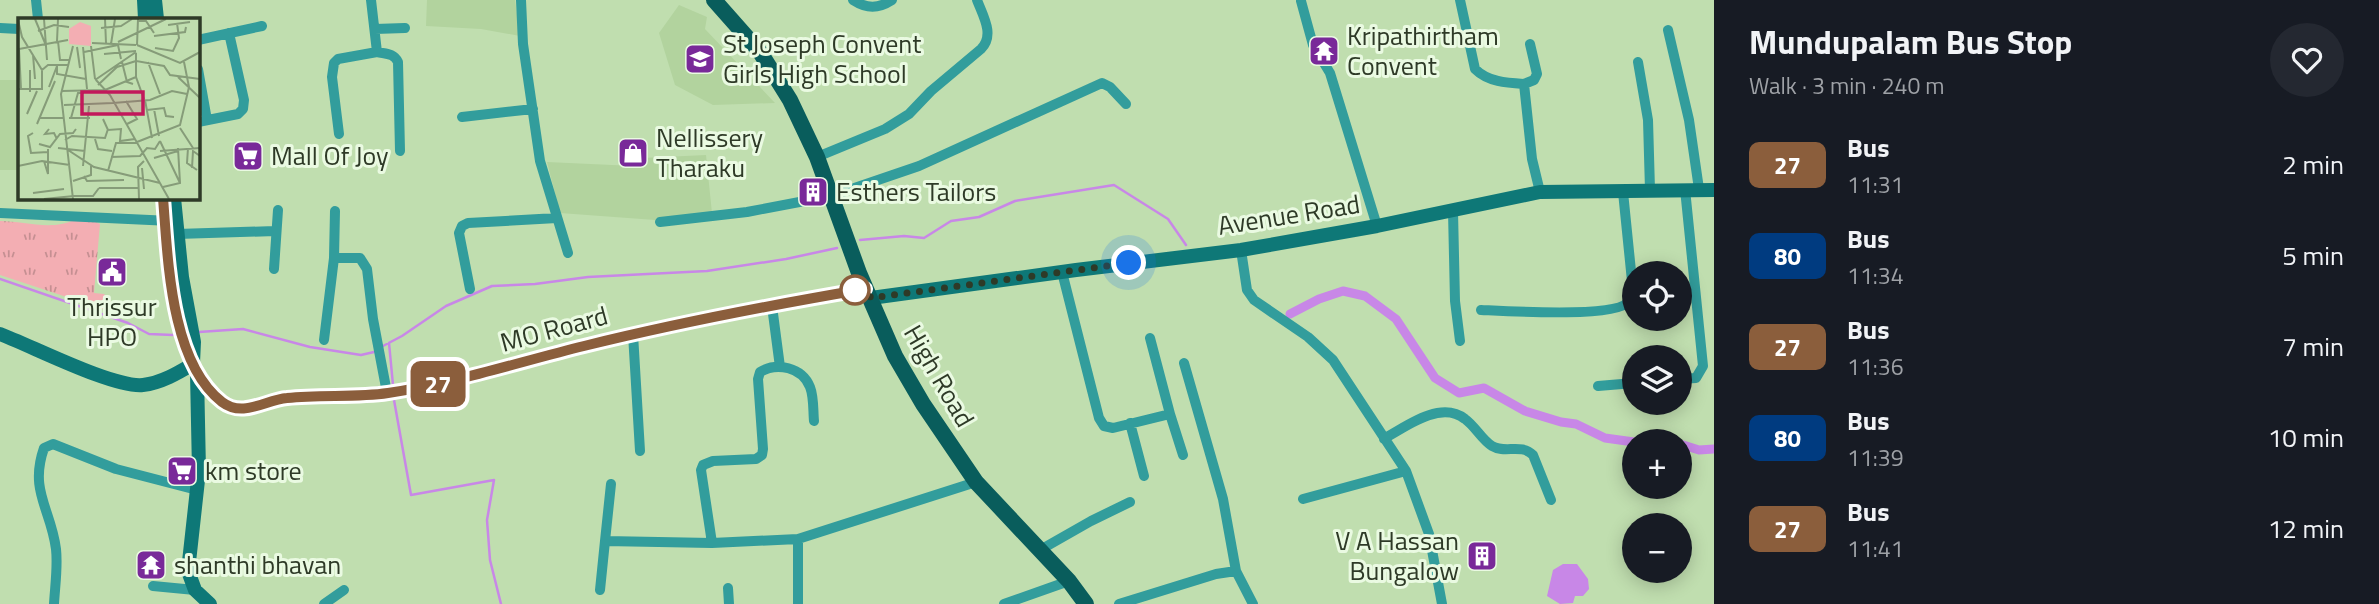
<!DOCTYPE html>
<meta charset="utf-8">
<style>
:root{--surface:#171b24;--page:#242831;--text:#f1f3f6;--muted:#9ea1a6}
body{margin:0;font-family:"Titillium Web",sans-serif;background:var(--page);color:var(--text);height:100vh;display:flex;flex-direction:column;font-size:26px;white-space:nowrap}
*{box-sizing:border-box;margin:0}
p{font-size:23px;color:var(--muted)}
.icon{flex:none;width:38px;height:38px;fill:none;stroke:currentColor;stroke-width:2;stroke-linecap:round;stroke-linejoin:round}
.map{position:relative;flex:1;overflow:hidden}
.sheet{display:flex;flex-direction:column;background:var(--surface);width:665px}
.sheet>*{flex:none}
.badge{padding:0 14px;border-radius:10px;font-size:24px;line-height:46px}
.buttons{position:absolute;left:1622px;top:261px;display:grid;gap:14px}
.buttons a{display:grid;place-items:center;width:70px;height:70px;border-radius:50%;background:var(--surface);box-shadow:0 4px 18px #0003;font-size:35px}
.you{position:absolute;width:35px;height:35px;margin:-18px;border:5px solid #fff;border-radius:50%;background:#1a73e8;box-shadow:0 0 0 10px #1a73e833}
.map>.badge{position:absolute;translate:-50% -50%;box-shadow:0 0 0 4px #fff}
.round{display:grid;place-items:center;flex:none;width:74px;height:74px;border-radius:37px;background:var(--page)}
.headline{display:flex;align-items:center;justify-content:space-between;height:119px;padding:0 35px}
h1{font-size:33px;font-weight:700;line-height:52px}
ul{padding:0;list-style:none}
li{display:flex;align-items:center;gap:21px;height:91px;padding:0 35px}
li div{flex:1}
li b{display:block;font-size:26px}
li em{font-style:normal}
li .badge{min-width:77px;font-weight:700;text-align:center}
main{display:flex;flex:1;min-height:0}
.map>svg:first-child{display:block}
.built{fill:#b2d39e}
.grass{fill:url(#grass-tufts)}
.water{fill:#c887e7}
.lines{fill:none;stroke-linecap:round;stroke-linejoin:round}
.stream{stroke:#c887e7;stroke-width:2.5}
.canal{stroke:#c887e7;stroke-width:9}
.street{stroke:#329d9c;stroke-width:10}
.secondary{stroke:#0e7877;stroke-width:14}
.primary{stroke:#095d5c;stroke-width:16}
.line-casing{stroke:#fff;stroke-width:16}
.line{stroke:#8b5e3c;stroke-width:10}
.walk{stroke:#2e3a27;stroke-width:7;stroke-dasharray:0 12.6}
.stop-dot{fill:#fff;stroke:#8b5e3c;stroke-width:3.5}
.labels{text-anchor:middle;stroke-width:6;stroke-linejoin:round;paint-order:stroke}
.poi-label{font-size:26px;fill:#2e3a27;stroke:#eafae2;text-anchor:start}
.street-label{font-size:26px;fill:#2e3a27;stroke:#eafae2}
.inset-road{fill:none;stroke:#869c79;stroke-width:2}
.view{fill:#c2185b;fill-opacity:0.15;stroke:#c2185b;stroke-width:3.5}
.inset-edge{fill:none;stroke:#2e3a27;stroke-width:3.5}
</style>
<main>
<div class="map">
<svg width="1714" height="604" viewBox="0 0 1714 604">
<defs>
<pattern id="grass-tufts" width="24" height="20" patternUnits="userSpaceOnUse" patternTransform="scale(1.75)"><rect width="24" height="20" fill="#f3aeb3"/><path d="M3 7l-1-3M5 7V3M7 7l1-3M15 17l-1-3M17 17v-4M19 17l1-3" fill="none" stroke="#c58f92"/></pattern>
</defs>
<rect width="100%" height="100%" fill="#c0deaf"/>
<path class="built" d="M427,0H515L520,36L481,29L426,26Z
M679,5L707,17L705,29L775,103L713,105L675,85L659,33Z
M0,80H19V170H0Z
M706,155L712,213L655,220L560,213L547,162L634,166L642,158Z"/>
<path class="grass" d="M74,220L94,221L100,224L94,293L104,294L111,301L113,308L119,311L118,314L0,275V221C23,221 52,231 74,220Z"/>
<path class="water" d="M1563,564H1577L1588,579L1589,589L1583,596H1575L1573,603L1560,604L1547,596L1553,570Z"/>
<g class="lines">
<path class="stream" d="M860,240L904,236L924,238L951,221L979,217L1015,201L1114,185L1168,219L1186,245
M0,279L128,323L149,334L173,335
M199,332L243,329L310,347L361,355L374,352
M389,343L393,385
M383,346L402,336L446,306L492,286L535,284L588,277L707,271L786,259L837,248
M394,400L411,495L494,480L487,520L490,560L501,604"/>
<path class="canal" d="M1290,314L1319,299L1343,291L1365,296L1396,319L1435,378L1459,393L1484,388L1525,411L1561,422L1576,424L1605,438L1634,442
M1658,441H1669
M1680,444L1699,450L1714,449"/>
<path class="street" d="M36,0L38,19
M371,0L377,52C386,54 394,53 398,62L400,151
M521,0L523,44L540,161L568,253
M853,0C867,9 878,9 892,0
M1460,0L1475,69C1488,82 1507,83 1524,84
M1301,1L1313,45L1330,73L1377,226
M0,28L19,29
M375,29L405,28
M1668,30L1689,120L1699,189
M198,40L262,26
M1530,44L1537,74L1534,80L1524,84L1532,159L1540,192
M1638,62L1648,120L1650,190
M198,69L207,120
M462,117L533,109
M198,122L238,114L243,109L244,100L229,33
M339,134L332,77L334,63L338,59L377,52
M817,157L885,129L909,114L931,91L981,49C995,35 983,16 977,0
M1453,211L1455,301L1460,341
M0,213L171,221
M660,222L747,212L831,196L919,166L1102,83L1110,87L1126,104
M177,234L275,231
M1241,250L1247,290L1254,300L1308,337L1333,360L1406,471L1429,534L1442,604
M334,258L335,211
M274,269L278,210
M1062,272L1099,418L1104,426L1113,428L1170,414L1150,338
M470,289L459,233L462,226L468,223L557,218
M772,306L780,367
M1481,310C1504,311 1616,318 1628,302C1633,297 1632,287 1632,281L1623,192
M633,334L640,451
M324,340L334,258H360L367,269L373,319L387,393
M1680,379L1696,378L1703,366L1685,189
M1598,386L1634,383
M1170,414L1183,455
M1130,423L1144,476
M1384,439C1406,426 1441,400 1465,419C1475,426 1482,440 1492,446C1505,454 1521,443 1533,455L1551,500
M1303,499L1406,471
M798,539L712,543L701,470L703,465L713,461L756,459L762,455L763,449L758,379L760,372C777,362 802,367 810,387C814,397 813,411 814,421
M605,541L611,484
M1040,550L1091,521L1130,502
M1236,571L1253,604
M153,586L195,590
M728,588L729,604
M600,590L605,541L712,543
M54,604C55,586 58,567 56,549C51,509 29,491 44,448L53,444L116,469L197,490
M324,604L344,590
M798,604V539L976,482
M1004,604L1069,581
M1119,604L1216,574L1236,571L1223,499L1184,363"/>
<path class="secondary" d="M144,0L145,19
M155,0L157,19
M163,198C169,258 170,362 222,402C243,418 265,400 287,398C321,394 355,398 388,393C455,383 519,362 584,346C677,323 771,305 865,289
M174,198L182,277L194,342L193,363
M871,298L1076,270L1241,250L1377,226L1540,192L1714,190
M0,334C32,346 113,388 143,385C161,383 178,373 193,364
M197,373L199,471L188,571L195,590L210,604"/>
<path class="primary" d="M714,0L760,52L790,100L817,157L859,273L895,356L923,404L976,482L1069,581L1086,604"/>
</g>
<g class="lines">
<g class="line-casing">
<path id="line" d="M163,198C168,258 170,362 222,402C243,418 265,400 287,398C321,394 355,398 388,393C455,383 519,362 584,346C677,323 771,305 865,289"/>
</g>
<use href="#line" class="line"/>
<path class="walk" d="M855,290L846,292L865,289L871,298L1129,263"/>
</g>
<defs>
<g id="temple-square" transform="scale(1.575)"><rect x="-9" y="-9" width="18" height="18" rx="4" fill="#792999" stroke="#eafae2"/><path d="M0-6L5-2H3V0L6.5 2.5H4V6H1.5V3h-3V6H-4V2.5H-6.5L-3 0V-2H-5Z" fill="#fff"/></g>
<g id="school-square" transform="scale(1.575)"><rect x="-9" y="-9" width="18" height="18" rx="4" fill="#792999" stroke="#eafae2"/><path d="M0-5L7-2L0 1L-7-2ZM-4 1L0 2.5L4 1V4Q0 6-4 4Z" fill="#fff"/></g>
<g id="shop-square" transform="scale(1.575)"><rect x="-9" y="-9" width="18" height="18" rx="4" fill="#792999" stroke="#eafae2"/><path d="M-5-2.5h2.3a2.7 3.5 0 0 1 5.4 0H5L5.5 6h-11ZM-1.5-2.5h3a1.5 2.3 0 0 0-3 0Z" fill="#fff"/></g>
<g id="supermarket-square" transform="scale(1.575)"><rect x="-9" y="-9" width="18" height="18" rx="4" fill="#792999" stroke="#eafae2"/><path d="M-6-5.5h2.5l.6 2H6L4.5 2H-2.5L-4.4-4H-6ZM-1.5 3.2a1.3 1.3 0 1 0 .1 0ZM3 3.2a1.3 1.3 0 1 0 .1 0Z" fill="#fff"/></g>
<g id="building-square" transform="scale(1.575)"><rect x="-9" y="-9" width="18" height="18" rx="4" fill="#792999" stroke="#eafae2"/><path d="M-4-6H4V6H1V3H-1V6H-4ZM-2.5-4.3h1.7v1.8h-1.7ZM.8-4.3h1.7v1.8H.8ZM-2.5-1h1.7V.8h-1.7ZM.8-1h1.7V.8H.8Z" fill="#fff"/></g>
<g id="civic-square" transform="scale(1.575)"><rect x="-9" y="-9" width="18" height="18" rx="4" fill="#792999" stroke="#eafae2"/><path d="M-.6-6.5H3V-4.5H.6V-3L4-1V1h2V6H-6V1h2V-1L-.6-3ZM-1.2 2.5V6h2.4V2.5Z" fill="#fff"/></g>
</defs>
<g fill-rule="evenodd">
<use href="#temple-square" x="1324" y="51"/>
<use href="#school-square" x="700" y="59"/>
<use href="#shop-square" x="633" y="153"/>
<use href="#supermarket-square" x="248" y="156"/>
<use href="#building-square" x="813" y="192"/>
<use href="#civic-square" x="112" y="272"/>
<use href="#supermarket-square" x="182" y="471"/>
<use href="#building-square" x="1482" y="556"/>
<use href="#temple-square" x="151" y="565"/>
</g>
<circle class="stop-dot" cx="855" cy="290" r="14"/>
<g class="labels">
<g class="poi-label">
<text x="1347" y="45">Kripathirtham<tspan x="1347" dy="30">Convent</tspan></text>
<text x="723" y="53">St Joseph Convent<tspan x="723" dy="30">Girls High School</tspan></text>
<text x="656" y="147">Nellissery<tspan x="656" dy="30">Tharaku</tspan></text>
<text x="271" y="165">Mall Of Joy</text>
<text x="836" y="201">Esthers Tailors</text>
<text x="112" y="316" text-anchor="middle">Thrissur<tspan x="112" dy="30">HPO</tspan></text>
<text x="205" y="480">km store</text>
<text x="1459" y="550" text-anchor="end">V A Hassan<tspan x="1459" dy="30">Bungalow</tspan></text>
<text x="174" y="574">shanthi bhavan</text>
</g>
<g class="street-label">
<text transform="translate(1289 215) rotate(-9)" y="9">Avenue Road</text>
<text transform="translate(554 329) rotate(-15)" y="9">MO Roard</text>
<text transform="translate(939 376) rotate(60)" y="9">High Road</text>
</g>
</g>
<g transform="translate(18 18)">
<rect width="182" height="182" fill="#c0deaf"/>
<path d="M62,4L73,8V28L51,26V11Z" fill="#f3aeb3"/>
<path class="inset-road" d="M17,1L27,25M26,1L29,42M87,1L88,25M0,2L4,19L24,52L30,47H50M120,3H128L136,15M150,7L172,4M83,10L103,8L114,1M20,13L36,7L51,9M136,18L167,14L168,9M39,23L40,1M40,23L42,42H51M100,24L148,1M74,25L118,27M93,26L97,1M119,27L162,45L182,34M119,27L120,1M55,28L43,76L55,181M73,28L77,61M59,29L62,50M65,29L69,71M137,30L155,33L161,20L159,5M1,31L3,71M1,31L50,22M66,34L100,27L103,41M118,35V43L146,48L152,57L182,61M86,36L118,33M15,37L17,61M118,43V59L126,81M104,44L109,64L115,66M130,44L142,76M39,48V56L68,61M12,52V74M160,59L182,80M77,62L118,34M78,62L92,77L151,181M80,67L99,49L118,43M31,69L39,48M0,71H24V53M87,72L118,59M44,73L87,72M127,82L134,120M108,83L119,101L109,106M95,85L132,82L154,73L169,76M46,87L95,85M136,91L141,118M129,92L146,90L148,98L156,99M9,96L19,73M22,100H46M51,100H72M53,100L60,75H66M85,101L90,112L103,111L102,123L117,121M19,106L37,63M162,110L175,130M31,111L27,116L36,115L39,121M15,115L10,118L13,135L30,134M77,121L80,131L94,133M47,122L54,118L87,120L90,111M142,123L162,165M119,124L162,107L171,69L166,44M21,126L32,129L42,116L55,115L58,111M40,130L67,133M170,130L169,145L179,152M50,132L76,149L142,165M142,133L182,130M93,139L122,138L129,130L137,131L142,123M136,140L160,133M26,143L30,156V131M0,148L24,143L52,147M65,148L71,88M124,150L126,171M174,150L175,133L182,138M90,153L98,125H119M66,158L69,163L106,162M55,163L73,157V148M145,169L162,165L160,130M81,170H121M15,175L46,171M56,178H75L81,170M26,181L56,178M121,181L120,149L126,143"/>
<path class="view" d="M64,74H125V96H64Z"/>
<rect width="182" height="182" class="inset-edge"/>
</g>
</svg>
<div class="buttons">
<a><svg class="icon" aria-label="locate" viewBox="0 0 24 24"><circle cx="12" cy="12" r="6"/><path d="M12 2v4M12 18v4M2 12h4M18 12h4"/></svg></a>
<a><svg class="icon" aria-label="layers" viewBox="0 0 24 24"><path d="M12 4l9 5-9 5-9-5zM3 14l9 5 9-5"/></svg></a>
<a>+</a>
<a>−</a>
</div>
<div class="you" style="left:1129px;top:263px"></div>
<b class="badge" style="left:438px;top:384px;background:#8b5e3c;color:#fff">27</b>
</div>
<section class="sheet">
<div class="headline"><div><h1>Mundupalam Bus Stop</h1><p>Walk · 3 min · 240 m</p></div><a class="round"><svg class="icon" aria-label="heart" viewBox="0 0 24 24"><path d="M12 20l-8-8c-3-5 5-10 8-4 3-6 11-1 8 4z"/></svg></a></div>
<ul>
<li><span class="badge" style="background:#8b5e3c;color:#fff">27</span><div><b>Bus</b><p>11:31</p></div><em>2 min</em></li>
<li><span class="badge" style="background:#003b80;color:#fff">80</span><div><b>Bus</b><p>11:34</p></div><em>5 min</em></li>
<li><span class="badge" style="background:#8b5e3c;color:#fff">27</span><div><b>Bus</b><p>11:36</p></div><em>7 min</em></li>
<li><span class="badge" style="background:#003b80;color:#fff">80</span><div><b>Bus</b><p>11:39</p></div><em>10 min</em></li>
<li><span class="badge" style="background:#8b5e3c;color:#fff">27</span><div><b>Bus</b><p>11:41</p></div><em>12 min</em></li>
</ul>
</section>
</main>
